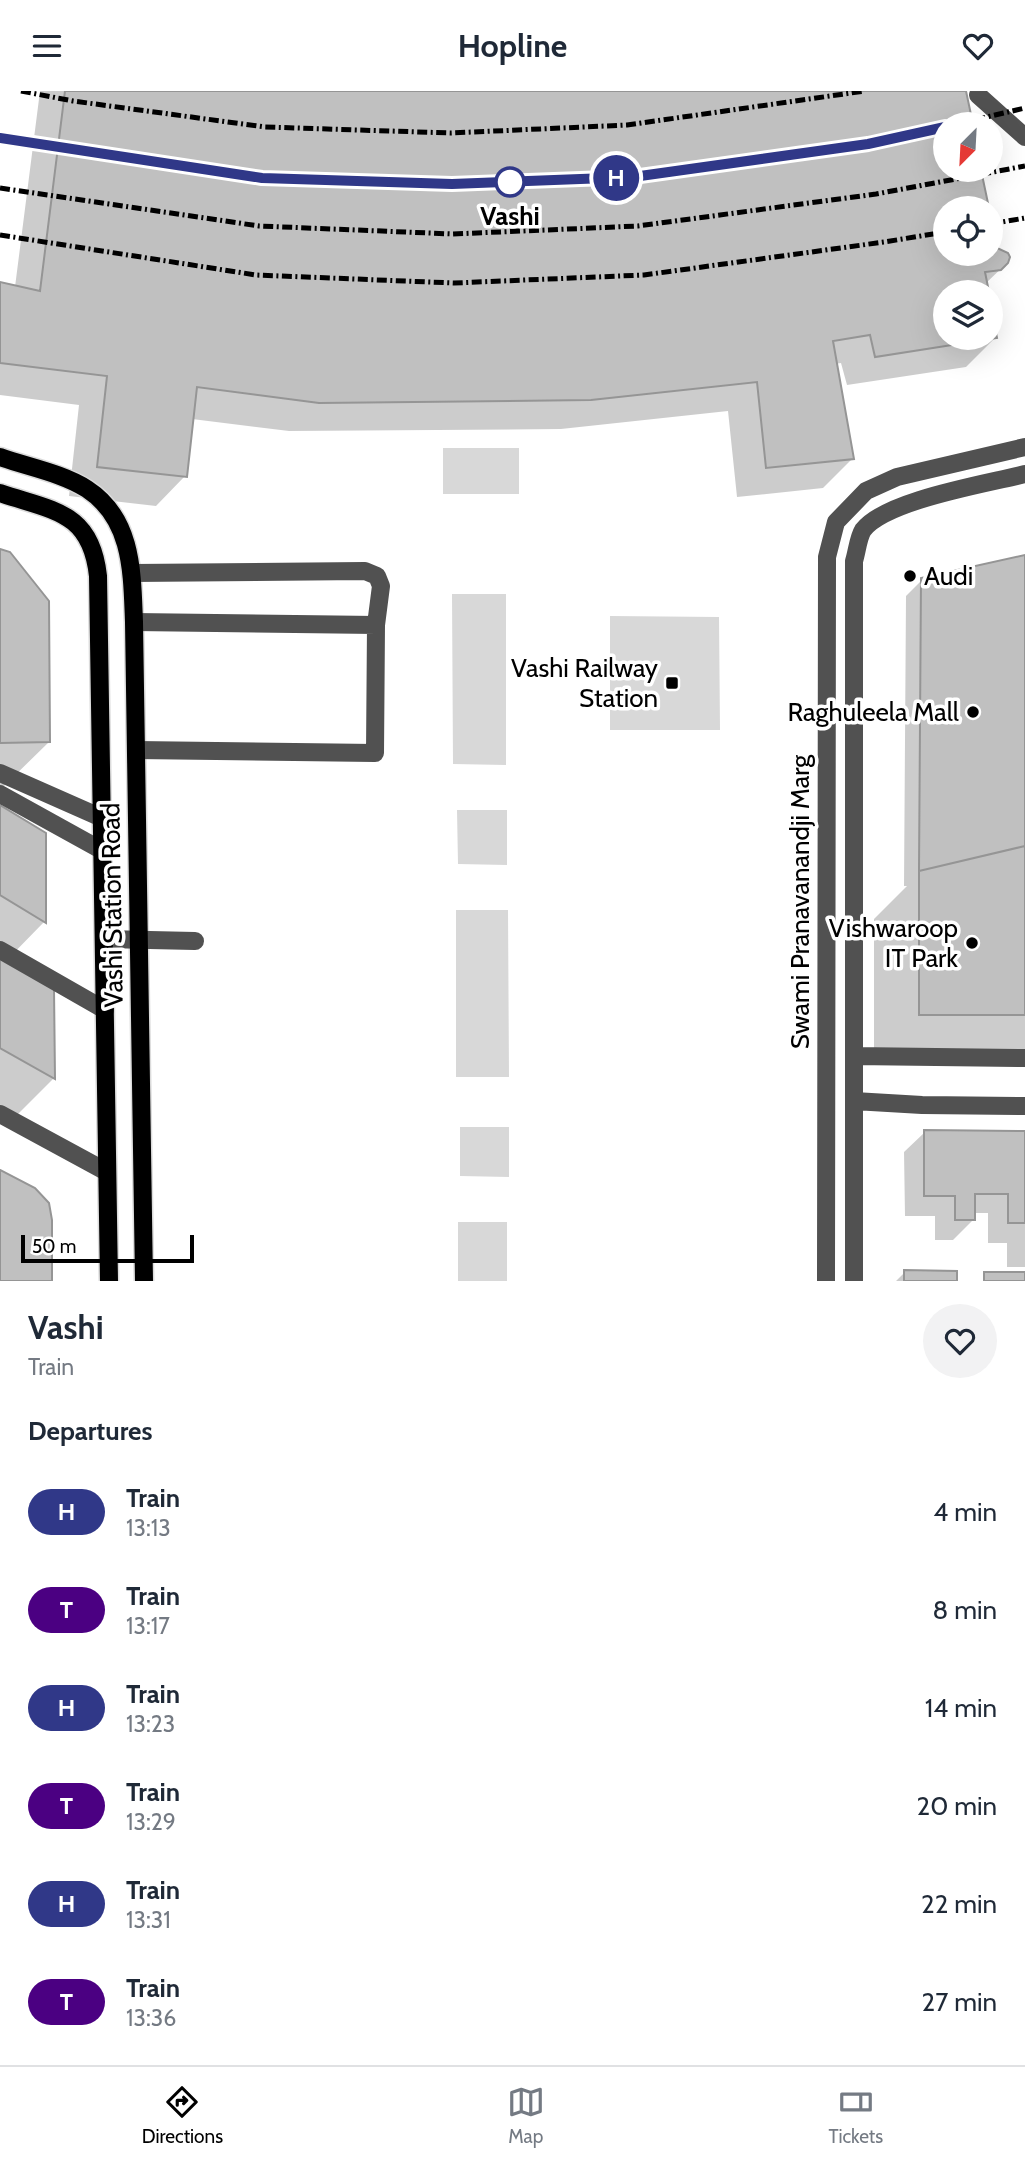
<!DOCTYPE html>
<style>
:root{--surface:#fff;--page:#f2f2f3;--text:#1f2937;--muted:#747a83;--line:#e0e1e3;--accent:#000}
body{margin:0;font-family:Cabin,sans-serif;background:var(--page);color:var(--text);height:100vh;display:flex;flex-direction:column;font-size:26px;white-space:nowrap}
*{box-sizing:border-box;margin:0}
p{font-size:23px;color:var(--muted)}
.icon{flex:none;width:38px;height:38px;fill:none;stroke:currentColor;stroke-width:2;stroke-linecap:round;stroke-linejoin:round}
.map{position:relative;height:1190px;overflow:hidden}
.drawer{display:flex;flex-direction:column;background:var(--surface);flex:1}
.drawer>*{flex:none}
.badge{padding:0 14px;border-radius:23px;font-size:24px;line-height:46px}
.needle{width:46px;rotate:204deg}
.tools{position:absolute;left:933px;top:21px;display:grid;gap:14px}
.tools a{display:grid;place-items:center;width:70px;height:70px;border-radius:50%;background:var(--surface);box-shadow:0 7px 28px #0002;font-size:35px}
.scale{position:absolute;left:21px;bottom:18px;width:173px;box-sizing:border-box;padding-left:7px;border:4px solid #000;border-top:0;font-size:19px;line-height:24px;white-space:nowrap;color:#000;-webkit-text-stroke:5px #fff;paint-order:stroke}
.map>.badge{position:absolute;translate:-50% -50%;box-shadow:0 0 0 4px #fff}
h2{padding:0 28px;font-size:26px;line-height:63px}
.round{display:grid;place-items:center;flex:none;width:74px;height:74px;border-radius:37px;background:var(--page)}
.head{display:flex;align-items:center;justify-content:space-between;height:119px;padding:0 28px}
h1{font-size:33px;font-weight:700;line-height:52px}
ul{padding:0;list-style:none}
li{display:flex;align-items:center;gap:21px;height:98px;padding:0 28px}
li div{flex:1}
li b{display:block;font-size:26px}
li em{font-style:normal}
li .badge{min-width:77px;font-weight:700;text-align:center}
header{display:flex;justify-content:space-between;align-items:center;height:91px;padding:0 28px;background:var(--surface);font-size:32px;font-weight:700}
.dock{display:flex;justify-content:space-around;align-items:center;height:98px;border-top:2px solid var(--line);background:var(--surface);font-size:19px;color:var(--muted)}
.dock a{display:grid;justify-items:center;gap:4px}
.dock .current{color:var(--accent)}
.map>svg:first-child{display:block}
.green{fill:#d8d8d8}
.shadow{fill:#0003}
.building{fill:#c0c0c0;stroke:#959595;stroke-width:2}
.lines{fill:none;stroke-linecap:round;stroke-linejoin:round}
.major-casing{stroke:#dbdbdb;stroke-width:21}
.minor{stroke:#515151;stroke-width:18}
.major{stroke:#000;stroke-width:18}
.rail{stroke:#000;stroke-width:5;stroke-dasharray:10 3.5 2 3.5;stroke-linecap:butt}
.line-casing{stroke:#fff;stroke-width:16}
.line{stroke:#303888;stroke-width:10}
.stop-dot{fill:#fff;stroke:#303888;stroke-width:3.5}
.poi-dot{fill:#000;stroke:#fff;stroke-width:2.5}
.labels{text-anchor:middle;stroke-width:7;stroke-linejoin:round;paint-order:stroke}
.stop-label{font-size:26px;font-weight:bold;fill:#000;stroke:#fff}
.poi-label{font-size:26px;fill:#000;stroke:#fff;text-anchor:end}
.street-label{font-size:26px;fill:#000;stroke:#fff}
</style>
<header><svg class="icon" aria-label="menu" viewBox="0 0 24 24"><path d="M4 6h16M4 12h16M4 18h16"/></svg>Hopline<svg class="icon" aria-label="heart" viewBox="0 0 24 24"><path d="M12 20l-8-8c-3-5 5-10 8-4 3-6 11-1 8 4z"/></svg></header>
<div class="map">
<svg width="1025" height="1190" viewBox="0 0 1025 1190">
<rect width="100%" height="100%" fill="#fff"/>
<path class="green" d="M443,357H519V403H443Z
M452,503H506V674L453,673Z
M610,525L719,526L720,639H610Z
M457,719H507V774L458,773Z
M456,819H508L509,986H456Z
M460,1036H509V1086L460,1085Z
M458,1131H507V1190H458Z"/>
<path class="shadow" d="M40,0H964L971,33H945V79H980L987,117H945V163H990L995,158L1007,172L985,193L987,201H945V247H995L966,276L847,294L841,272L835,273L852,368L823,397L737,406L728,320L561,338L289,340L192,328L185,385L156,415L69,405L79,314L0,304V193L15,196Z
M0,460L49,651L3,696H0Z
M1025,466V969H874V828L907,795H904L906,505L922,489Z
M0,716L44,743V831L5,871L52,899L53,988L8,1033L0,1028Z
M925,1041H1025V1176H1007V1152H988V1122H973V1129L953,1149H935V1125H905L904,1061Z
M905,1181L956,1190H896Z"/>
<path class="building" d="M65,0H966L973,33H945V79H981L989,117H945V163H990V125L997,157L1008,162L1010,166L1008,172L1001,179L985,181L989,201H945V247H990V211L997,247L875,266L870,244L833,250L854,368L766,377L757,291L591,309L319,312L197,296L187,386L97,376L107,285L0,272V191L40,200Z
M0,458L10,461L49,510L50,651L0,652Z
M1025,464V755L919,780L921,487Z
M0,714L46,742V832L0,804Z
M1025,755V924H919V780Z
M0,866L54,898L55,988L0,957Z
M924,1039L1025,1040V1132H1008V1103H975V1129H955V1105H924Z
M0,1079L35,1097L49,1112L52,1129V1190H0Z
M904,1179L957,1180V1190H904Z
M984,1181H1025V1190H984Z"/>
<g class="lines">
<g class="major-casing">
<path id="major" d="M0,366C28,376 62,382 87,398C133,428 132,482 134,531L144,1190
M0,402C53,420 91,420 98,485L109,1190"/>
</g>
<path class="minor" d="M978,4L1025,46
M132,482L365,480L377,485L381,495L376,534
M134,531L376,534L375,662L136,659
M0,682L102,727
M0,703L103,760
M104,848L195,850
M0,859L105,919
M854,965L1025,967
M854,1010L922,1014L1025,1015
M0,1023L107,1081
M826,1190L827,466L836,431L866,400L897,386L1025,356
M854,1190V470C857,461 858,447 863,439C886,409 986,393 1025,383"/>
<use href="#major" class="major"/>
<path class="rail" d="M21,0L73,10L265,36L451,42L627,34L865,0
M957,33L1025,17
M0,47L262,87L452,93L633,86L868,53L945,36
M0,97L259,135L453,143L638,135L876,103L1025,75
M990,133L1025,127
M0,144L256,184L454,192L644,184L884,151L945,141"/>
</g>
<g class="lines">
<g class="line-casing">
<path id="line" d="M0,47L262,87L452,93L633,86L868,53L945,36"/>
</g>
<use href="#line" class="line"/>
</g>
<circle class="stop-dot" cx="510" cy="91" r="14"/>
<g class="poi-dot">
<circle cx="910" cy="485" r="7"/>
<rect x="665" y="585" width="14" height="14" rx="3.5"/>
<circle cx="973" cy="621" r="7"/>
<circle cx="972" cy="852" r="7"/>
</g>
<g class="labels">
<g class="stop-label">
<text x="510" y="134">Vashi</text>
</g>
<g class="poi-label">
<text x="924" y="494" text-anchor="start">Audi</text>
<text x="658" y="586">Vashi Railway<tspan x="658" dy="30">Station</tspan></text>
<text x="959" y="630">Raghuleela Mall</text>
<text x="958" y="846">Vishwaroop<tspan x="958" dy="30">IT Park</tspan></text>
</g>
<g class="street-label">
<text transform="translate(800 811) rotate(-90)" y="9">Swami Pranavanandji Marg</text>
<text transform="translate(112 814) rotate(-91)" y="9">Vashi Station Road</text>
</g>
</g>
</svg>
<div class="tools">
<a><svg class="needle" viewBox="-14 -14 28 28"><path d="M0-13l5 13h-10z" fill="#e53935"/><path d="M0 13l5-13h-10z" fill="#747a83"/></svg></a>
<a><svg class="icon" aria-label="locate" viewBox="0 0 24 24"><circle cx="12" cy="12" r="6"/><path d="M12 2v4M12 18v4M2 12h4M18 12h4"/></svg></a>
<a><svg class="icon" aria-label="layers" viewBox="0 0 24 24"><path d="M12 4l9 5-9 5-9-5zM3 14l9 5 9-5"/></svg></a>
</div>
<div class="scale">50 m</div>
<b class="badge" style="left:616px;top:87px;background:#303888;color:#fff">H</b>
</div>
<section class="drawer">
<div class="head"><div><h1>Vashi</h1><p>Train</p></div><a class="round"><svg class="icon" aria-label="heart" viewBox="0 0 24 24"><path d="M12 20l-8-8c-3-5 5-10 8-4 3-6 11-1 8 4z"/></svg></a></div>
<h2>Departures</h2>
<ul>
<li><span class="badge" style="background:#303888;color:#fff">H</span><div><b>Train</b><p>13:13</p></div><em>4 min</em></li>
<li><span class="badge" style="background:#4b0082;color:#fff">T</span><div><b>Train</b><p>13:17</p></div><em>8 min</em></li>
<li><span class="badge" style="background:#303888;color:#fff">H</span><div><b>Train</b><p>13:23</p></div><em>14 min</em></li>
<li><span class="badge" style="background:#4b0082;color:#fff">T</span><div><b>Train</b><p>13:29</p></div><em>20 min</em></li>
<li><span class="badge" style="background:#303888;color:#fff">H</span><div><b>Train</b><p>13:31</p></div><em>22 min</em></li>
<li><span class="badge" style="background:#4b0082;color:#fff">T</span><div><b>Train</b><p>13:36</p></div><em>27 min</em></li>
</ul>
</section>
<nav class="dock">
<a class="current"><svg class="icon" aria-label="directions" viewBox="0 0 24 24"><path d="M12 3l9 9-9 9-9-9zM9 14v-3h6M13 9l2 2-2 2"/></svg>Directions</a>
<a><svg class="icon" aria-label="map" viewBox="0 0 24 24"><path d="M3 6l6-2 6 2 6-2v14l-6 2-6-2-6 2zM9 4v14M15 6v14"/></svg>Map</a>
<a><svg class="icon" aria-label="tickets" viewBox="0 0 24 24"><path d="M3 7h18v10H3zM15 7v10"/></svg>Tickets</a>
</nav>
